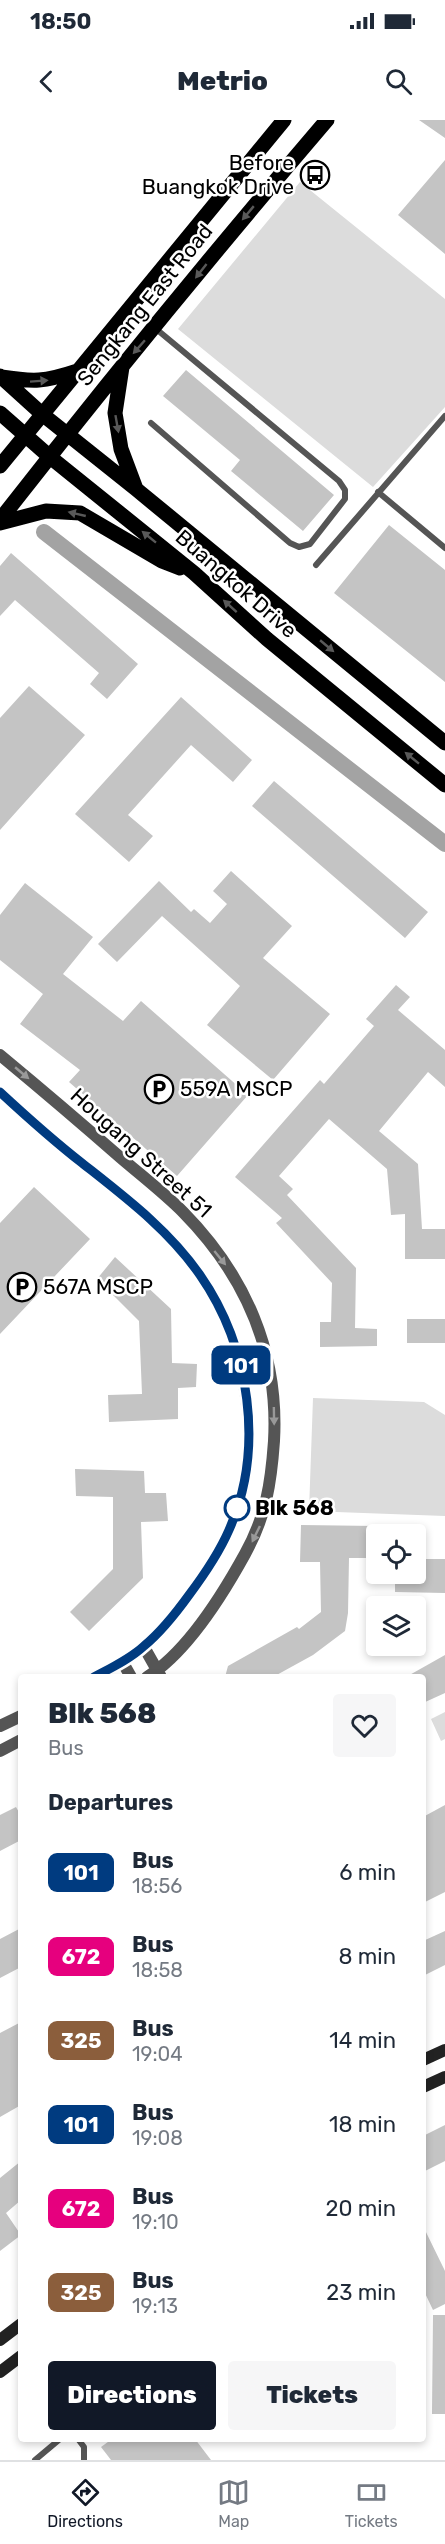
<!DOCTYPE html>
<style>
:root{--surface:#fff;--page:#f6f6f7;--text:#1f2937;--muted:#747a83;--line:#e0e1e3;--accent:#111827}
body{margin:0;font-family:Rubik,sans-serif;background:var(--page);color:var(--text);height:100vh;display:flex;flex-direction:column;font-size:22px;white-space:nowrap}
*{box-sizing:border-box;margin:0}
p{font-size:20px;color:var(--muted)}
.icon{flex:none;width:33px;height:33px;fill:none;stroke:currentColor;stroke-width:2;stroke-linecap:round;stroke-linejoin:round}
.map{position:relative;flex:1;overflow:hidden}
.sheet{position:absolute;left:18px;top:1554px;width:408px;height:768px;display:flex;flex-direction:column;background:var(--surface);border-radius:6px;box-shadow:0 3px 9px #0003}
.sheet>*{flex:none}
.badge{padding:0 12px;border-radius:9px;font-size:21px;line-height:39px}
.tools{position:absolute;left:366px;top:1404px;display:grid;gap:12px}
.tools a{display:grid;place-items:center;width:60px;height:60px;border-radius:6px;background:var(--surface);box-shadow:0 3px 9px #0003;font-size:30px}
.map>.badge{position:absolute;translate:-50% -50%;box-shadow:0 0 0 3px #fff}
h2{padding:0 30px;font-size:22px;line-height:54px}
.round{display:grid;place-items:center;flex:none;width:63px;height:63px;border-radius:6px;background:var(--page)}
.overview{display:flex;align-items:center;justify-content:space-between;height:102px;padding:0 30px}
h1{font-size:28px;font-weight:800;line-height:45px}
.button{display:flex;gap:12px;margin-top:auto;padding:12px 30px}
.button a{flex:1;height:69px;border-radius:6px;background:var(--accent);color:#fff;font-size:24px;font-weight:800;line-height:69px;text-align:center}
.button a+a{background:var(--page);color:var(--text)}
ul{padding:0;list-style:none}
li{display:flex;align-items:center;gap:18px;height:84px;padding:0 30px}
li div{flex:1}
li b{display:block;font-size:22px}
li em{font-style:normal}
li .badge{min-width:66px;font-weight:700;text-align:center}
.status{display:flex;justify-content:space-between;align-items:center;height:42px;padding:0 30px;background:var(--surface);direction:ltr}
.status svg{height:16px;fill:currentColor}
header{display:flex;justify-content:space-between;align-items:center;height:78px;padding:0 30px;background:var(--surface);font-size:27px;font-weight:800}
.tabs{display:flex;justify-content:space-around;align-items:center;height:84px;border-top:2px solid var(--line);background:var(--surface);font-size:16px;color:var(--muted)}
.tabs a{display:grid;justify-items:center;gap:3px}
.tabs .active{color:var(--accent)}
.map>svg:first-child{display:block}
.green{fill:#dcdcdc}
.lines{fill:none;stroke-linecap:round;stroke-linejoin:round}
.canal{stroke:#a3a3a3;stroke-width:16}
.building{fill:#c4c4c4}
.service{stroke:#555;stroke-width:6}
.minor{stroke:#555;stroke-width:12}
.secondary{stroke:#222;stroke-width:12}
.primary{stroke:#000;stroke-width:15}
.oneway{fill:#595959}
.oneway2{fill:#999}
.line-casing{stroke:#fff;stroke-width:14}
.line{stroke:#003b80;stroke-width:9}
.stop-dot{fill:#fff;stroke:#003b80;stroke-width:3}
.labels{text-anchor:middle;stroke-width:5;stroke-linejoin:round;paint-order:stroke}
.poi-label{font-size:21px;fill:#000;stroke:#fff;text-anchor:start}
.street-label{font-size:21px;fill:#000;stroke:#fff}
.stop-label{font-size:21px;font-weight:bold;fill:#000;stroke:#fff;text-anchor:start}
</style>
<div class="status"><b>18:50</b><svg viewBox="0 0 49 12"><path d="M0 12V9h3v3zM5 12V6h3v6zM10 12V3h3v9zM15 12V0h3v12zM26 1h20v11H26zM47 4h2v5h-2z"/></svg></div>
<header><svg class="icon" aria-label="back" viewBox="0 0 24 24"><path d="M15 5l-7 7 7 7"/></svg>Metrio<svg class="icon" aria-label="search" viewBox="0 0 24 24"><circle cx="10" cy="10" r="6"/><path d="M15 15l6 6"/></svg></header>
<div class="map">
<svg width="445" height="2340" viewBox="0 0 445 2340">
<rect width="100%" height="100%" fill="#fff"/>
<path class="green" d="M300,62L445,179V287L373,367L178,209Z
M313,1278L424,1282L445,1295V1396L309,1391Z
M445,1592V1619L441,1621L431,1599Z"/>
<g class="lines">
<path class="canal" d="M44,412L445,724"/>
</g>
<path class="building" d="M419,0H445V18Z
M445,40V134L398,95Z
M186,250L334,375L303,411L231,351L240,340L163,276Z
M389,405L445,450V562L334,473Z
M11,433L138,544L107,579L90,564L99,553L15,480L0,496V446Z
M29,566L85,615L0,710V598Z
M181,577L252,640L233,662L191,625L128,695L153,716L129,742L75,694Z
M274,661L428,792L405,818L252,686Z
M231,751L292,806L263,838L330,894L273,960L207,905L240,866L162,796L117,842L98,824L159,761L191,792L194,789L210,803L227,784L213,771Z
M25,763L93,817L63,854L123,901L141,881L248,975L177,1056L69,962L80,950L20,904L43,874L0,840V795Z
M396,865L410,877L398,890L445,930V967L428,952L379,1011L418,1044L422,1109H445V1139H405V1094L391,1095L387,1049L329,999L279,1056L293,1069L287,1075L356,1148L355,1208L377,1209V1226L320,1227V1202H331L332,1163L276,1103L282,1098L235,1057L320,960L324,964L374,906L366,899Z
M34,1067L90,1119L0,1214V1103Z
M115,1137L171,1189L172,1243L197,1244L196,1267L178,1268V1299L109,1302L108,1275L142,1274L139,1201L97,1159Z
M407,1199H445V1223H407Z
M75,1349L144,1351L145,1373H166L168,1401L141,1402L143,1458L89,1511L70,1492L113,1449V1377L76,1376Z
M301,1405L376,1406V1438H349L348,1493L345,1511L313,1535L273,1557H225L228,1546L297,1507L299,1509L321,1492L320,1442H300Z
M416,1439H445V1473L395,1472V1454H416Z
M445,1535V1573L423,1583V1557H406Z
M445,1685V1772L423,1783V1697Z
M16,1687L21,1696V1720L0,1731V1695Z
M21,1808V1847L0,1858V1819Z
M445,1811V1845L423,1856V1821Z
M21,1902V1985L0,1997V1913Z
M445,2005V2041L423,2052V2016Z
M21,2041V2080L6,2093L21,2115L0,2131V2058Z
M423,2106L445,2151V2184L433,2190L423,2169Z
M433,2195H445V2294H432Z
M112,2319H195L211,2340H111L101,2327Z"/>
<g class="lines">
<path class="service" d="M151,303L290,423L299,427L310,424L345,379V370L339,361L155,208
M378,372L445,428
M316,445L445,296
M78,2319L84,2327V2340
M35,2340L60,2319"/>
<path class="minor" d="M0,935C41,969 81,1003 121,1038C142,1056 164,1073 183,1092C245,1155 279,1232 274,1321C271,1364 266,1396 245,1434C223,1474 186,1533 147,1557
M0,972C27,997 54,1021 82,1043C125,1077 169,1110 200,1155C249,1226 265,1330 229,1410C219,1433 204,1455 189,1475C176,1493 161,1512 144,1526C130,1539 111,1548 94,1557
M144,1527L161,1557
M122,1541L131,1557
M0,1606L21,1596
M0,1631L21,1620"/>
<path class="secondary" d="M423,1940L445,1930
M423,1967L445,1957
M0,2220L21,2204
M0,2252L21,2236"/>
<path class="primary" d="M122,247L115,293L121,329L136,369
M0,256L42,294L136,369L445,623
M1,257C34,262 44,262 77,251
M0,293L50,337L194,453L267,519L445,665
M0,346L284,0
M0,400C106,264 215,131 327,0
M0,403L46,391L80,393L162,441L180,448"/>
</g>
<defs><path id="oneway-solid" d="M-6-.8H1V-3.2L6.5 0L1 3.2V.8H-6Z" transform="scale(1.5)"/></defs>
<g class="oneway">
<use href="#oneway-solid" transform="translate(248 93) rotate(130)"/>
<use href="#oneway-solid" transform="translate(201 151) rotate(128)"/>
<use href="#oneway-solid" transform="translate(139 227) rotate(131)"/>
<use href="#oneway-solid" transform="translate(39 261) rotate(-4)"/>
<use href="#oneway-solid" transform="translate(117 304) rotate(80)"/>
<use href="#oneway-solid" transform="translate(77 394) rotate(-167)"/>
<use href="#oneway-solid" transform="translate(149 417) rotate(-141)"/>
<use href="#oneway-solid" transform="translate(230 486) rotate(-138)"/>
<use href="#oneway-solid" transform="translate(327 526) rotate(40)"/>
<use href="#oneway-solid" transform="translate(412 638) rotate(-141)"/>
</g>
<g class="oneway2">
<use href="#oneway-solid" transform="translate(22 953) rotate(40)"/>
<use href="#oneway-solid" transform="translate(220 1138) rotate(51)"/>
<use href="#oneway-solid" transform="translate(274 1296) rotate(89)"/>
<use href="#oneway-solid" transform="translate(256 1414) rotate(116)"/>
</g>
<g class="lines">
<g class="line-casing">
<path id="line" d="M0,972C27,997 54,1021 82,1043C125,1077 169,1110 200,1155C250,1227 265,1329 229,1410C219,1433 204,1455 189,1475C176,1493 161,1512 144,1526C130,1539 111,1548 94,1557"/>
</g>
<use href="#line" class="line"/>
</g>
<defs>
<g id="bus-ring" transform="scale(1.5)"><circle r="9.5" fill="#fff" stroke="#000" stroke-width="1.5"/><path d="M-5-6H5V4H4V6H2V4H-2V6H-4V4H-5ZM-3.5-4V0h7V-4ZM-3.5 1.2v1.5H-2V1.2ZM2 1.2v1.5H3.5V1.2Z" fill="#000"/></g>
<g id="parking-ring" transform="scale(1.5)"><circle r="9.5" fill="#fff" stroke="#000" stroke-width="1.5"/><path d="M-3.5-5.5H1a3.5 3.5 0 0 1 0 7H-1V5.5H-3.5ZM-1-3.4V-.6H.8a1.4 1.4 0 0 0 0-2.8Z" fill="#000"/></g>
</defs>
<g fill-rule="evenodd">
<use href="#bus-ring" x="315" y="55"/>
<use href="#parking-ring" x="159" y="969"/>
<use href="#parking-ring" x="22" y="1167"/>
</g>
<circle class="stop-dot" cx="237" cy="1388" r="12"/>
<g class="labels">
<g class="poi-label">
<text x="294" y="50" text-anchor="end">Before<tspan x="294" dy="24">Buangkok Drive</tspan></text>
<text x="180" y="976">559A MSCP</text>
<text x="43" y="1174">567A MSCP</text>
</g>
<g class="street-label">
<text transform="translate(145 185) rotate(-51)" y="7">Sengkang East Road</text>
<text transform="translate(236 464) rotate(41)" y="7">Buangkok Drive</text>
<text transform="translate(141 1033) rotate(42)" y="7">Hougang Street 51</text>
</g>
<g class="stop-label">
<text x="255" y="1395">Blk 568</text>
</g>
</g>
</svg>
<div class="tools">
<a><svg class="icon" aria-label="locate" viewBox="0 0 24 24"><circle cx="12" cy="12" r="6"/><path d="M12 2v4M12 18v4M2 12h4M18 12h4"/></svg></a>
<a><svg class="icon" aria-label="layers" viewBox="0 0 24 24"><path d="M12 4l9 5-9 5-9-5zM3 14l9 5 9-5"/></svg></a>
</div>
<b class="badge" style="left:241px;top:1245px;background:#003b80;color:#fff">101</b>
<section class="sheet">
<div class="overview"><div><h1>Blk 568</h1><p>Bus</p></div><a class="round"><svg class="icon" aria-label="heart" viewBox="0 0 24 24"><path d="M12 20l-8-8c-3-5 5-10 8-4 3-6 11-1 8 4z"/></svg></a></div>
<h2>Departures</h2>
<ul>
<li><span class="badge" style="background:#003b80;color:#fff">101</span><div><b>Bus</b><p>18:56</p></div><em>6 min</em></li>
<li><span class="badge" style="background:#e6007e;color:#fff">672</span><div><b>Bus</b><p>18:58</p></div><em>8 min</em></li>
<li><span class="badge" style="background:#8b5e3c;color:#fff">325</span><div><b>Bus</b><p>19:04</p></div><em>14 min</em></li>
<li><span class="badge" style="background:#003b80;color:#fff">101</span><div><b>Bus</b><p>19:08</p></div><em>18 min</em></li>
<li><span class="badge" style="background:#e6007e;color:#fff">672</span><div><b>Bus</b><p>19:10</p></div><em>20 min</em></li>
<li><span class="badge" style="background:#8b5e3c;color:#fff">325</span><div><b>Bus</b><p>19:13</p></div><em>23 min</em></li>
</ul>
<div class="button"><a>Directions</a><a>Tickets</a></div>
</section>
</div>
<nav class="tabs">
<a class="active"><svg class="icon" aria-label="directions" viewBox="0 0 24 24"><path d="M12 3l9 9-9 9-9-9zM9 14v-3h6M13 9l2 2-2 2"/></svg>Directions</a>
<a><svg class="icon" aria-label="map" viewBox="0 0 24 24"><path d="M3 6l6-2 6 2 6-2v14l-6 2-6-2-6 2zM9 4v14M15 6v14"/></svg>Map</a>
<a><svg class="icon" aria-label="tickets" viewBox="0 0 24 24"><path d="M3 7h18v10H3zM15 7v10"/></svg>Tickets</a>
</nav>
